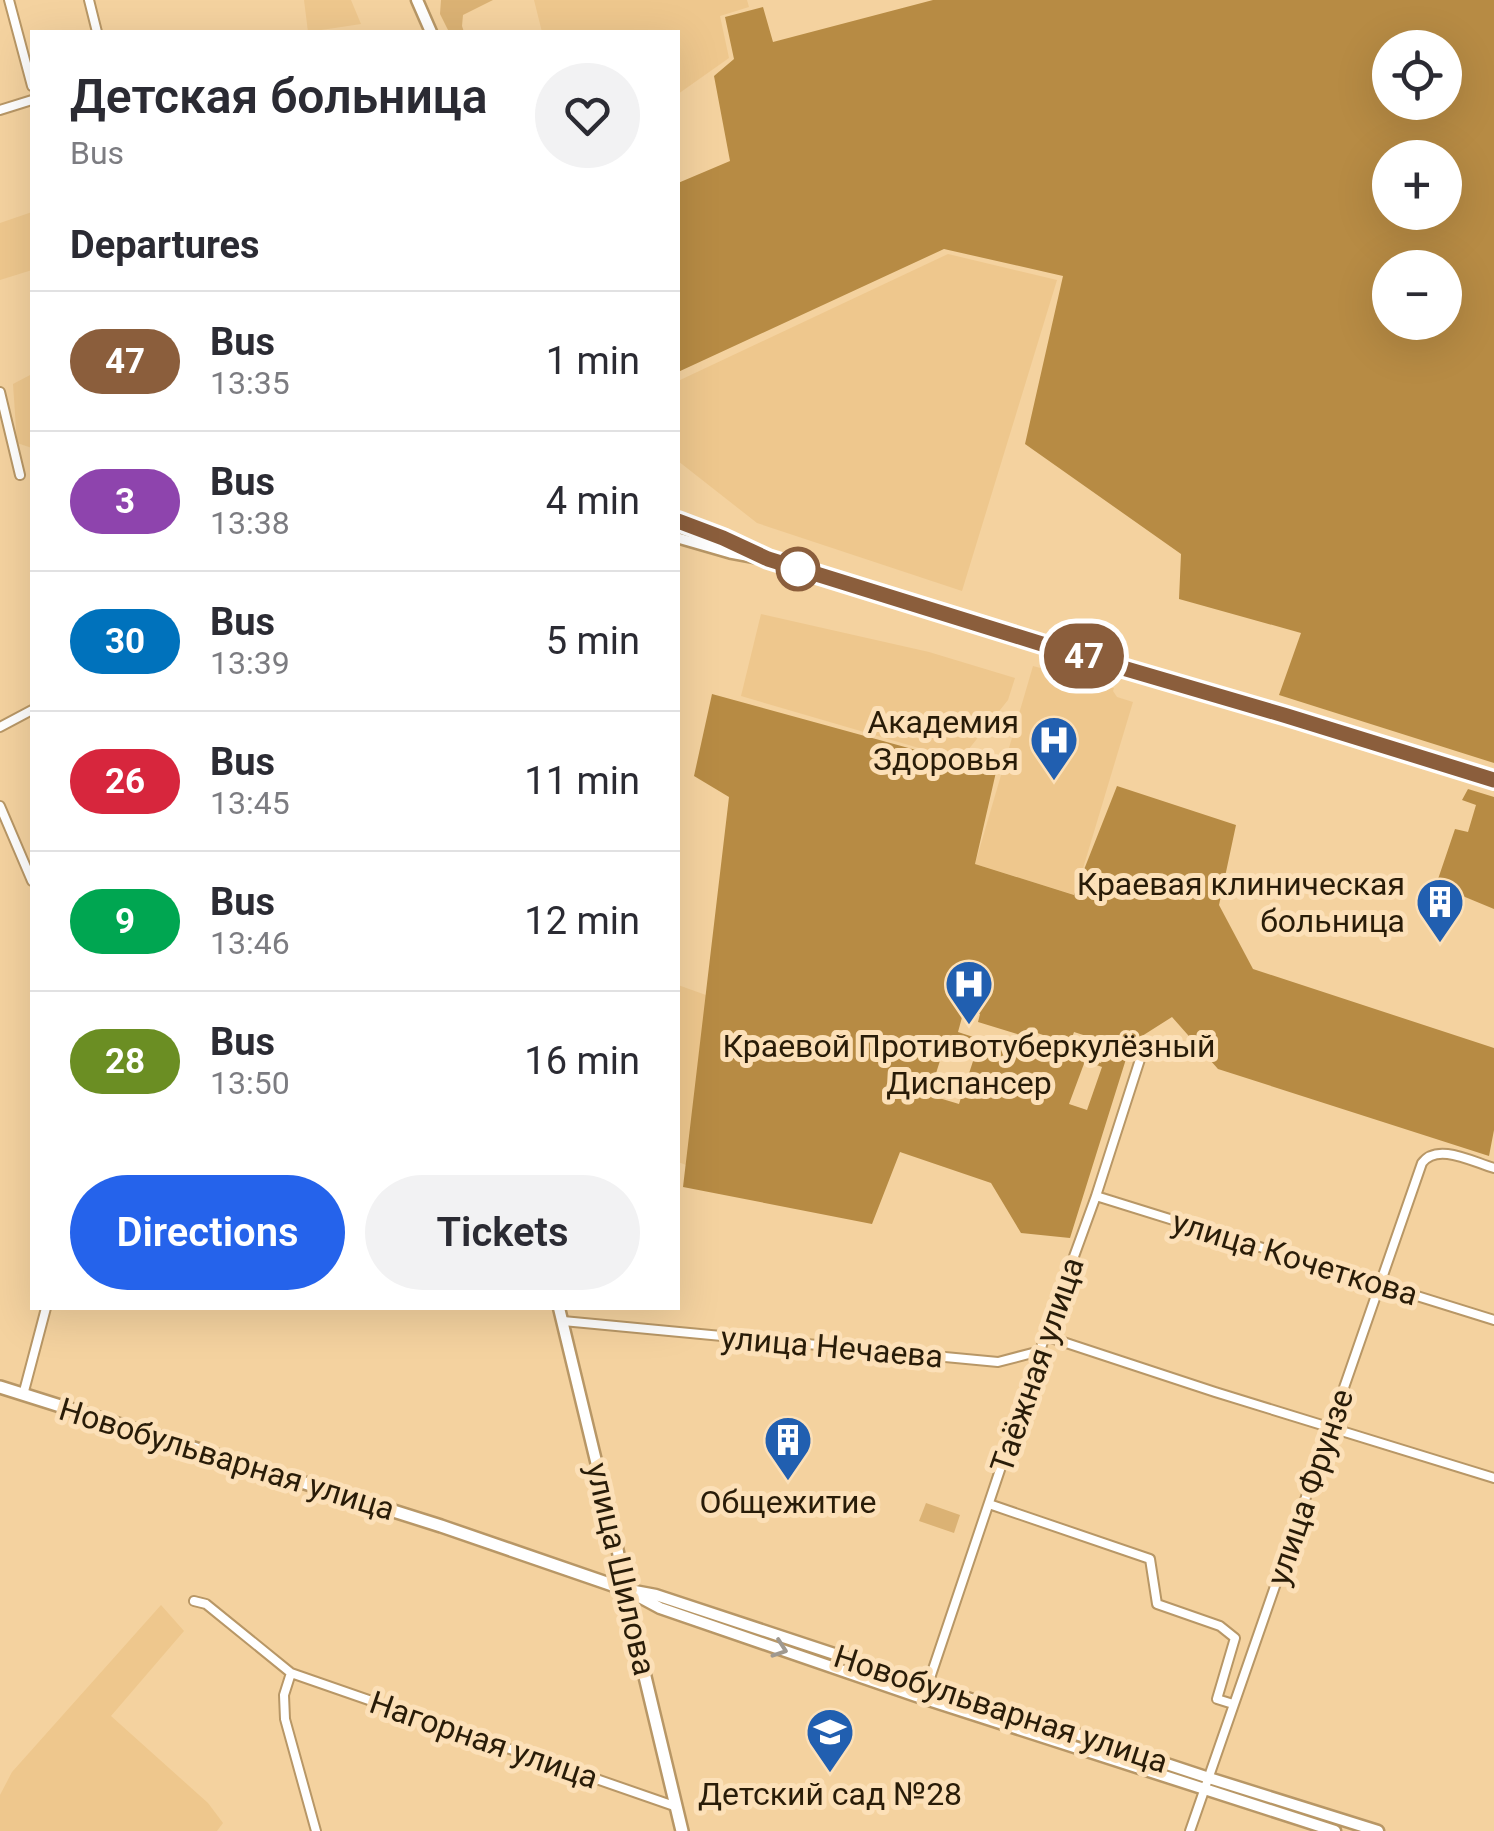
<!DOCTYPE html>
<meta charset="utf-8">
<style>
:root{--surface:#fff;--page:#f2f2f3;--text:#2b2b33;--muted:#7c7c81;--line:#e1e1e2;--accent:#2563eb}
body{margin:0;font-family:Roboto,sans-serif;background:var(--page);color:var(--text);height:100vh;display:flex;flex-direction:column;font-size:38px;white-space:nowrap}
*{box-sizing:border-box;margin:0}
p{font-size:32px;color:var(--muted)}
.icon{flex:none;width:55px;height:55px;fill:none;stroke:currentColor;stroke-width:2;stroke-linecap:round;stroke-linejoin:round}
.map{position:relative;flex:1;overflow:hidden}
.drawer{position:absolute;left:30px;top:30px;width:650px;height:1280px;display:flex;flex-direction:column;background:var(--surface);border-radius:0px;box-shadow:0 10px 40px #0002}
.drawer>*{flex:none}
.badge{padding:0 20px;border-radius:32px;font-size:35px;line-height:65px}
.tools{position:absolute;left:1372px;top:30px;display:grid;gap:20px}
.tools a{display:grid;place-items:center;width:90px;height:90px;border-radius:50%;background:var(--surface);box-shadow:0 10px 40px #0002;font-size:50px}
.map>.badge{position:absolute;translate:-50% -50%;box-shadow:0 0 0 5px #fff}
h2{padding:0 40px;font-size:38px;line-height:90px}
.round{display:grid;place-items:center;flex:none;width:105px;height:105px;border-radius:52px;background:var(--page)}
.head{display:flex;align-items:center;justify-content:space-between;height:170px;padding:0 40px}
h1{font-size:48px;font-weight:600;line-height:75px}
.action{display:flex;gap:20px;margin-top:auto;padding:20px 40px}
.action a{flex:1;height:115px;border-radius:60px;background:var(--accent);color:#fff;font-size:40px;font-weight:600;line-height:115px;text-align:center}
.action a+a{background:var(--page);color:var(--text)}
ul{padding:0;list-style:none}
li{display:flex;align-items:center;gap:30px;height:140px;padding:0 40px;border-top:2px solid var(--line)}
li div{flex:1}
li b{display:block;font-size:38px}
li em{font-style:normal}
li .badge{min-width:110px;font-weight:700;text-align:center}
.map>svg:first-child{display:block}
.built{fill:#eec78d}
.green{fill:#dbb274}
.forest{fill:#b78b44;fill-rule:evenodd}
.lines{fill:none;stroke-linecap:round;stroke-linejoin:round}
.minor-casing{stroke:#b89766;stroke-width:12}
.tertiary-casing{stroke:#b89766;stroke-width:14}
.secondary-casing{stroke:#b89766;stroke-width:15}
.primary-casing{stroke:#b89766;stroke-width:16}
.minor{stroke:#fff;stroke-width:8}
.tertiary{stroke:#fff;stroke-width:9}
.secondary{stroke:#fff;stroke-width:10}
.primary{stroke:#fff;stroke-width:11}
.oneway{stroke:#9f9990}
.line-casing{stroke:#fff;stroke-width:22}
.line{stroke:#8b5e3c;stroke-width:15}
.stop-dot{fill:#fff;stroke:#8b5e3c;stroke-width:5}
.labels{text-anchor:middle;stroke-width:10;stroke-linejoin:round;paint-order:stroke}
.poi-label{font-size:32px;fill:#291c08;stroke:#fce0b8}
.street-label{font-size:32px;fill:#291c08;stroke:#fce0b8}
</style>
<div class="map">
<svg width="1494" height="1831" viewBox="0 0 1494 1831">
<rect width="100%" height="100%" fill="#f4d29f"/>
<path class="built" d="M304,0H351L361,24L308,32Z
M534,0H747L749,7L720,16L729,58L678,94V32H542Z
M32,212V270L0,280V223Z
M948,254L1057,280L962,591L757,523L678,461V381Z
M32,374V448L17,443L13,384Z
M761,614L929,652L1015,678L1008,700L960,760L741,696Z
M1033,666L1114,688L1113,691L1117,697L1133,702L1075,895L975,864Z
M678,985L717,999L697,1169L678,1162Z
M161,1605L184,1631L111,1716L208,1803L223,1823L217,1831H0V1795L12,1772Z"/>
<path class="green" d="M441,0H493L463,15L462,26L464,32H449L440,14Z
M926,1503L960,1515L954,1533L919,1521Z"/>
<path class="forest" d="M933,0H1494V763L1279,695L1301,633L1179,599L1181,554L1025,444L1063,276L944,249L678,372V183L730,161L714,76L734,59L725,17L763,7L773,42ZM1390,48H1445V102H1390ZM1390,158H1445V212H1390ZM1390,268H1445V322H1390Z
M712,694L996,772L975,864L1074,895L1117,786L1236,825L1219,905L1253,969L1494,1048V1130L1489,1156L1218,1069L1172,1017L1131,1043L1070,1238L1021,1233L991,1183L900,1152L872,1224L683,1187L729,797L694,776ZM964,1010L980,1014L978,1022L1027,1037L1029,1030L1043,1035L1037,1058L958,1032ZM1074,1032L1108,1043L1101,1063L1067,1052ZM946,1042L976,1052L959,1104L929,1095ZM1085,1061L1102,1067L1087,1110L1069,1104Z
M1468,789L1494,797V909L1436,885L1455,829L1468,832L1476,805L1462,800Z"/>
<g class="lines">
<g class="minor-casing">
<path id="minor" d="M9,0L32,86
M89,0L97,32
M0,110L32,100
M0,392L20,475
M0,727L32,710
M0,806L32,881
M1096,1196L1494,1320
M563,1321L998,1362L1040,1351
M1045,1336L1215,1392L1494,1478
M23,1395L46,1308
M989,1504L1150,1559L1157,1604L1220,1626L1235,1638L1217,1699L1233,1704
M194,1601L206,1604L291,1673L284,1695L285,1719L316,1831
M291,1673L677,1807
M928,1684L1045,1336L1096,1196L1144,1047
M1190,1831L1422,1163C1437,1142 1473,1162 1494,1168"/>
</g>
<g class="tertiary-casing">
<path id="tertiary" d="M678,523L723,538L767,559L1494,780
M678,538L730,553L757,558"/>
</g>
<g class="secondary-casing">
<path id="secondary" d="M417,0L431,32
M559,1308L618,1552L624,1589
M624,1589L656,1595L1209,1778L1378,1831
M634,1594L660,1608L916,1696L1335,1831"/>
</g>
<g class="primary-casing">
<path id="primary" d="M0,1387L441,1526L624,1589L682,1831"/>
</g>
<use href="#minor" class="minor"/>
<use href="#tertiary" class="tertiary"/>
<use href="#secondary" class="secondary"/>
<use href="#primary" class="primary"/>
</g>
<defs><path id="oneway-chevron" d="M-2-3.5L2.5 0L-2 3.5" fill="none" stroke-width="1.6" stroke-linecap="round" stroke-linejoin="round" transform="scale(2.5)"/></defs>
<use class="oneway" href="#oneway-chevron" transform="translate(780 1649) rotate(19)"/>
<g class="lines">
<g class="line-casing">
<path id="line" d="M678,521L723,538L768,559L1058,649L1287,716L1494,780"/>
</g>
<use href="#line" class="line"/>
</g>
<defs>
<g id="hospital-pin" transform="scale(2.5)"><path d="M0 17L-7.5 6A9.5 9.5 0 1 1 7.5 6Z" fill="#215fb0" stroke="#fce0b8"/><path d="M-5-5h3v3.5h4V-5h3V5h-3V1.5h-4V5h-3Z" fill="#fff"/></g>
<g id="building-pin" transform="scale(2.5)"><path d="M0 17L-7.5 6A9.5 9.5 0 1 1 7.5 6Z" fill="#215fb0" stroke="#fce0b8"/><path d="M-4-6H4V6H1V3H-1V6H-4ZM-2.5-4.3h1.7v1.8h-1.7ZM.8-4.3h1.7v1.8H.8ZM-2.5-1h1.7V.8h-1.7ZM.8-1h1.7V.8H.8Z" fill="#fff"/></g>
<g id="school-pin" transform="scale(2.5)"><path d="M0 17L-7.5 6A9.5 9.5 0 1 1 7.5 6Z" fill="#215fb0" stroke="#fce0b8"/><path d="M0-5L7-2L0 1L-7-2ZM-4 1L0 2.5L4 1V4Q0 6-4 4Z" fill="#fff"/></g>
</defs>
<g fill-rule="evenodd">
<use href="#hospital-pin" x="1054" y="740"/>
<use href="#building-pin" x="1440" y="902"/>
<use href="#hospital-pin" x="969" y="984"/>
<use href="#building-pin" x="788" y="1440"/>
<use href="#school-pin" x="830" y="1732"/>
</g>
<circle class="stop-dot" cx="798" cy="569" r="20"/>
<g class="labels">
<g class="poi-label">
<text x="1019" y="733" text-anchor="end">Академия<tspan x="1019" dy="37">Здоровья</tspan></text>
<text x="1405" y="895" text-anchor="end">Краевая клиническая<tspan x="1405" dy="37">больница</tspan></text>
<text x="969" y="1057">Краевой Противотуберкулёзный<tspan x="969" dy="37">Диспансер</tspan></text>
<text x="788" y="1513">Общежитие</text>
<text x="830" y="1805">Детский сад №28</text>
</g>
<g class="street-label">
<text transform="translate(1295 1258) rotate(17)" y="11">улица Кочеткова</text>
<text transform="translate(832 1347) rotate(5)" y="11">улица Нечаева</text>
<text transform="translate(1037 1365) rotate(-71)" y="11">Таёжная улица</text>
<text transform="translate(227 1459) rotate(17)" y="11">Новобульварная улица</text>
<text transform="translate(1310 1487) rotate(-71)" y="11">улица Фрунзе</text>
<text transform="translate(621 1569) rotate(77)" y="11">улица Шилова</text>
<text transform="translate(1001 1709) rotate(18)" y="11">Новобульварная улица</text>
<text transform="translate(484 1740) rotate(19)" y="11">Нагорная улица</text>
</g>
</g>
</svg>
<div class="tools">
<a><svg class="icon" aria-label="locate" viewBox="0 0 24 24"><circle cx="12" cy="12" r="6"/><path d="M12 2v4M12 18v4M2 12h4M18 12h4"/></svg></a>
<a>+</a>
<a>−</a>
</div>
<b class="badge" style="left:1084px;top:656px;background:#8b5e3c;color:#fff">47</b>
<section class="drawer">
<div class="head"><div><h1>Детская больница</h1><p>Bus</p></div><a class="round"><svg class="icon" aria-label="heart" viewBox="0 0 24 24"><path d="M12 20l-8-8c-3-5 5-10 8-4 3-6 11-1 8 4z"/></svg></a></div>
<h2>Departures</h2>
<ul>
<li><span class="badge" style="background:#8b5e3c;color:#fff">47</span><div><b>Bus</b><p>13:35</p></div><em>1 min</em></li>
<li><span class="badge" style="background:#8e44ad;color:#fff">3</span><div><b>Bus</b><p>13:38</p></div><em>4 min</em></li>
<li><span class="badge" style="background:#0072bc;color:#fff">30</span><div><b>Bus</b><p>13:39</p></div><em>5 min</em></li>
<li><span class="badge" style="background:#d7263d;color:#fff">26</span><div><b>Bus</b><p>13:45</p></div><em>11 min</em></li>
<li><span class="badge" style="background:#00a651;color:#fff">9</span><div><b>Bus</b><p>13:46</p></div><em>12 min</em></li>
<li><span class="badge" style="background:#6b8e23;color:#fff">28</span><div><b>Bus</b><p>13:50</p></div><em>16 min</em></li>
</ul>
<div class="action"><a>Directions</a><a>Tickets</a></div>
</section>
</div>
